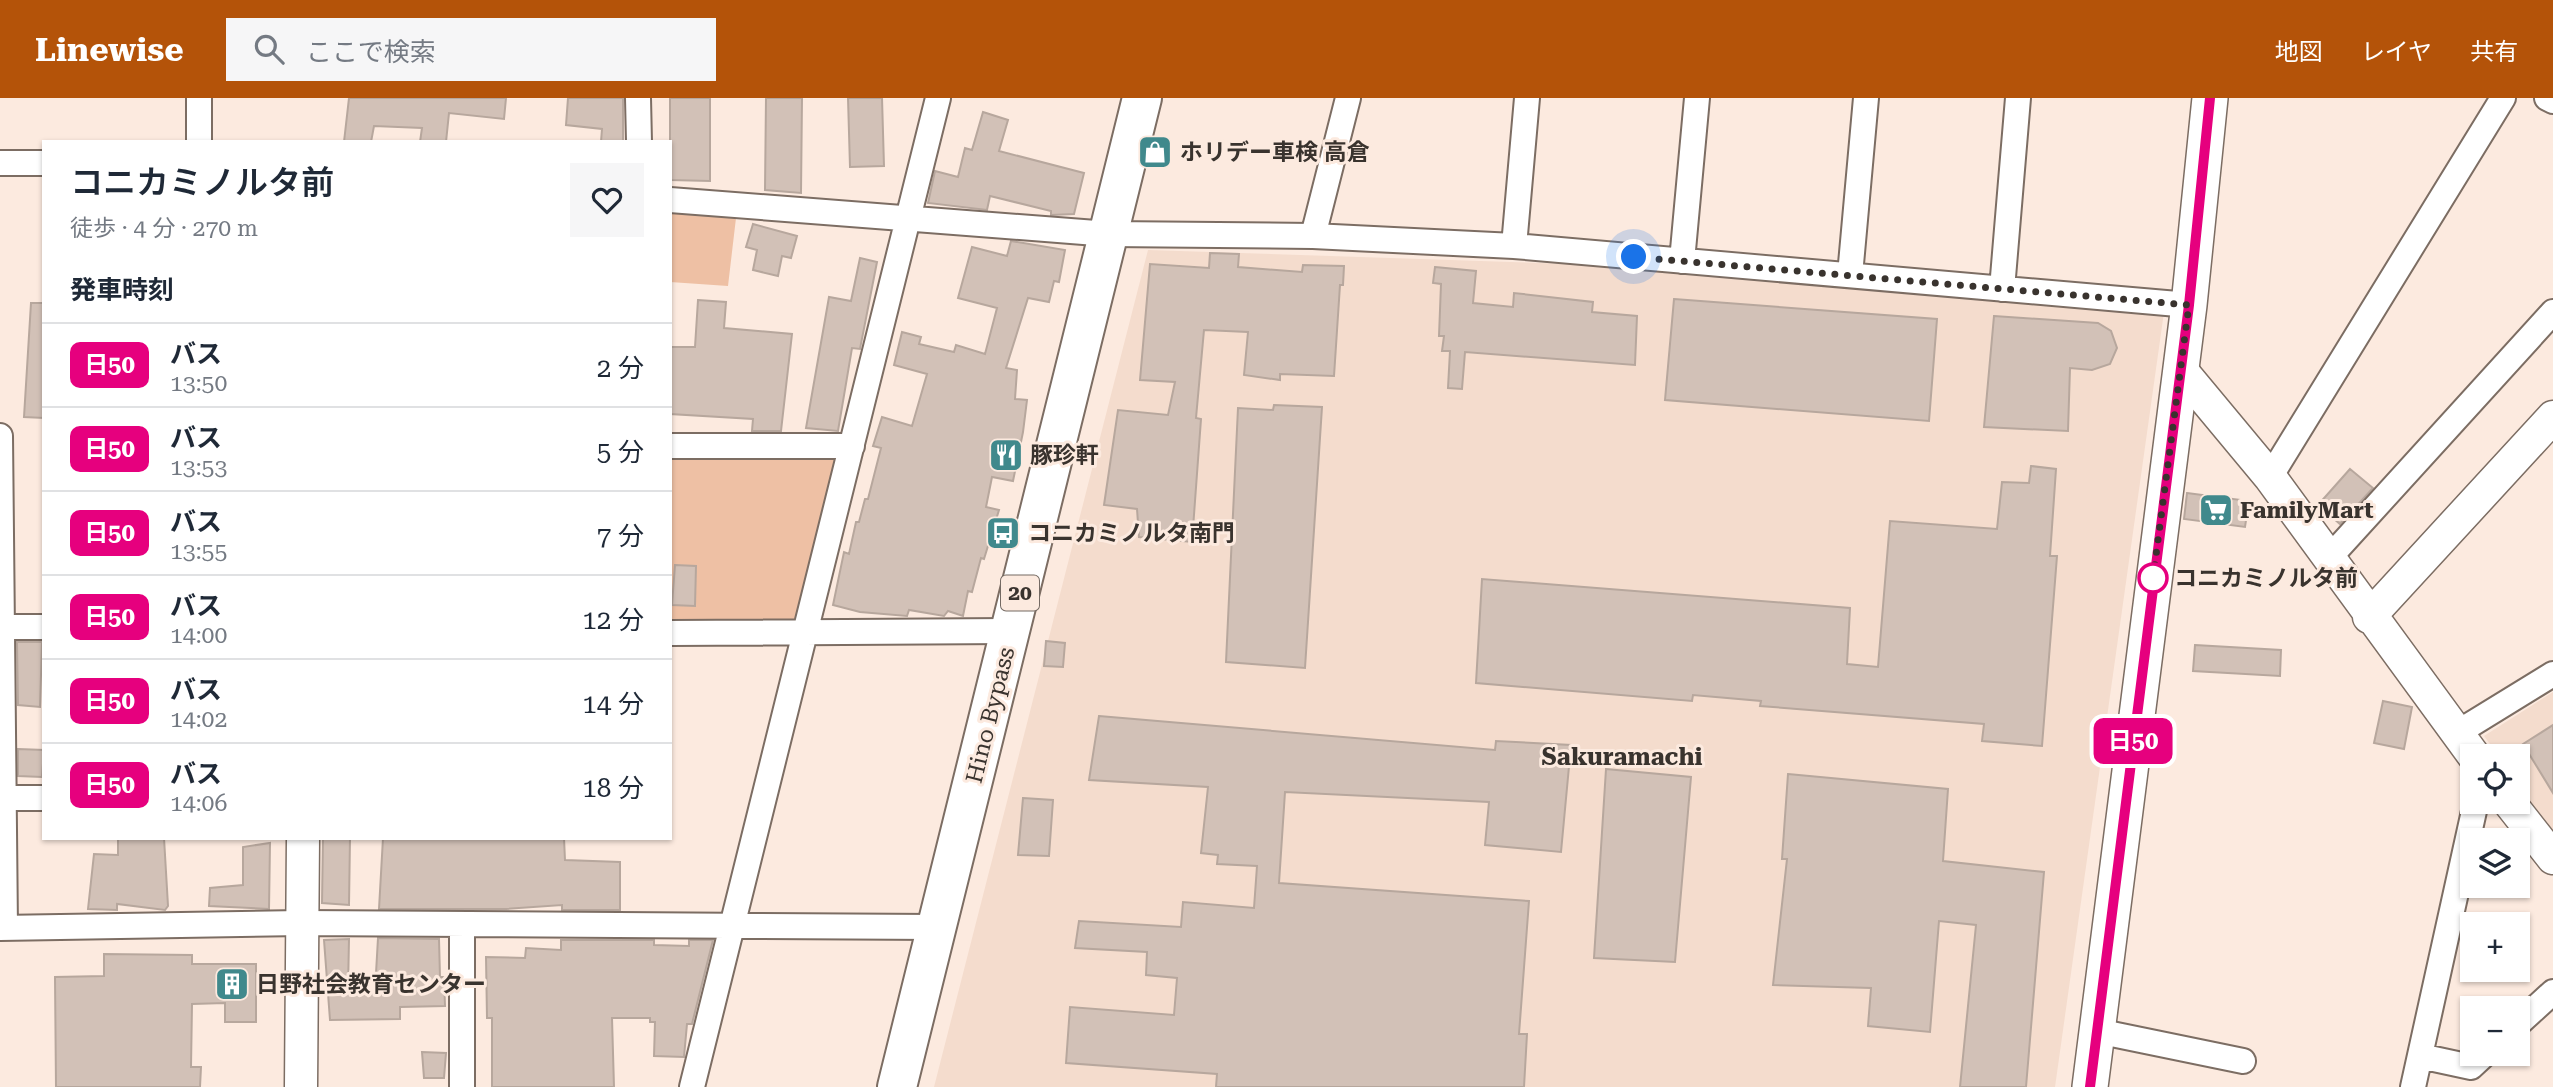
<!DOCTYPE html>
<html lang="ja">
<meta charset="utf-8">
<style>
:root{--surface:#fff;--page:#f6f6f7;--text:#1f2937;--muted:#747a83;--line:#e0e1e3;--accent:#b45309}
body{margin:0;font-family:"Roboto Serif","Noto Sans JP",serif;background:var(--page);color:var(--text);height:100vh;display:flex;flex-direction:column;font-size:26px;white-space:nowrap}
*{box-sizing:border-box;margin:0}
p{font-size:23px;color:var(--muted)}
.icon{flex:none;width:38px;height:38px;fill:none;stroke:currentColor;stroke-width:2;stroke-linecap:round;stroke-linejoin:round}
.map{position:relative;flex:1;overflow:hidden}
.panel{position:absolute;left:42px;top:42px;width:630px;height:700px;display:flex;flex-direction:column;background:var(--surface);border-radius:0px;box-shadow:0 2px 5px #0004}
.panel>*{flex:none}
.badge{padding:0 14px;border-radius:10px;font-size:24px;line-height:46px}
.controls{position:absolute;left:2460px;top:646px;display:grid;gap:14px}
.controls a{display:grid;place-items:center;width:70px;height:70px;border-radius:0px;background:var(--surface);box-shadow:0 2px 5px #0004;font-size:35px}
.you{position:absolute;width:35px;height:35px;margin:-18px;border:5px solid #fff;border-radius:50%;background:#1a73e8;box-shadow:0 0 0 10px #1a73e833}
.map>.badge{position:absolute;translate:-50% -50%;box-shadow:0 0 0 4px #fff}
h2{padding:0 28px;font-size:26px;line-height:63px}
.round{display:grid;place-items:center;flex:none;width:74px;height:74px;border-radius:0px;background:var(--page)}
.summary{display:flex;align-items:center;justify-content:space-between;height:119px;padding:0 28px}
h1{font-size:33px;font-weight:600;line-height:52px}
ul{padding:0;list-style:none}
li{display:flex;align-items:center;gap:21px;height:84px;padding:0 28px;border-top:2px solid var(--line)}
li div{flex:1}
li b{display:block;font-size:26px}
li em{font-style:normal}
li .badge{min-width:77px;font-weight:700;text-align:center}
header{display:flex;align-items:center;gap:42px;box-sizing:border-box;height:98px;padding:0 35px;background:var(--accent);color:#fff}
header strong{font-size:33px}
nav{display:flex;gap:38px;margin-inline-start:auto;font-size:24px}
.search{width:490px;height:63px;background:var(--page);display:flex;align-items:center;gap:18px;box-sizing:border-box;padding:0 24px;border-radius:0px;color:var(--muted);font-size:26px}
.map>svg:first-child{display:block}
.built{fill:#f4dccd}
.green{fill:#eec0a4}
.building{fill:#d2c1b7;stroke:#b7a79d;stroke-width:2}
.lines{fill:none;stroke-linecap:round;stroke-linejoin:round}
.minor-casing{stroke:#7c6d63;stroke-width:28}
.tertiary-casing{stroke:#7c6d63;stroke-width:35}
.secondary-casing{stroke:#7c6d63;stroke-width:38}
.trunk-casing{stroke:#7c6d63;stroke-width:42}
.minor{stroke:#fff;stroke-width:24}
.tertiary{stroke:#fff;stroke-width:32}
.secondary{stroke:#fff;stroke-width:35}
.trunk{stroke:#fff;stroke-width:38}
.line-casing{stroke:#fff;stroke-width:16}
.line{stroke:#e6007e;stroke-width:10}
.walk{stroke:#39332e;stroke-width:7;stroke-dasharray:0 12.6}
.stop-dot{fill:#fff;stroke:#e6007e;stroke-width:3.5}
.labels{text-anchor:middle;stroke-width:6;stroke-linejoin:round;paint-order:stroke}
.shield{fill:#fceadf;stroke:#746a63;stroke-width:2}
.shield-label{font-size:21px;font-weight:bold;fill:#39332e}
.poi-label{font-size:23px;font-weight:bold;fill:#39332e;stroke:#fceadf;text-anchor:start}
.stop-label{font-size:23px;font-weight:bold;fill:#39332e;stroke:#fceadf;text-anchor:start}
.street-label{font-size:23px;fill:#39332e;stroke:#fceadf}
.neighbourhood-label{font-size:24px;font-weight:bold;fill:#39332e;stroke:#fceadf}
</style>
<header>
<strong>Linewise</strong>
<div class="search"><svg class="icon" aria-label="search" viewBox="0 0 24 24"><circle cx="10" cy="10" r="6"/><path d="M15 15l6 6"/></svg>ここで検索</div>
<nav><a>地図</a><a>レイヤ</a><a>共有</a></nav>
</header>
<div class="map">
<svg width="2553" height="989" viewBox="0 0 2553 989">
<rect width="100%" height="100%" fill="#fceadf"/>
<path class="built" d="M1148,152L1572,166L2164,214L2055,989H934Z
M2553,594V735L2518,686V658H2499L2484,638Z"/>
<path class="green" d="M670,115L736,120L728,188L670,184Z
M670,355L832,360L838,366L799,517L789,525L670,524Z"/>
<path class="building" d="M349,0H506L504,21L449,15L446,44H420L422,30L374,28L371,44H344Z
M568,0H623V44H601L602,31L566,27Z
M670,0H710V83L670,82Z
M766,0H802L801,95L765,92Z
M848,0H882L884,68L850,69Z
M983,14L1008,22L999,53L1084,75L1074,116L1051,117V113L990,98L987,112L928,105L935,73L958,79L965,50L972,52Z
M753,126L797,138L791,160L782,158L778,178L753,172L757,152L746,149Z
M1011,143L1065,152L1059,184L1054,183L1049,204L1028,200L1006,270L1017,272L1015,301L1027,302L1023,334L1013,383L992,379L986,409L999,412L984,461L981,460L972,494L968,493L963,518L948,513L944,518L909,512L907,518L860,514L833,507L844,454L849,456L856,424H859L865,401H868L881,350L873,348L882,319L912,328L927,276L894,267L902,234L921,239L919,246L954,254L956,247L985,256L997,210L958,200L972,149L1007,158Z
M1210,155L1239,156L1238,169L1302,174L1303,167L1344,168L1343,187H1340L1334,278L1280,276V282L1244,277L1248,234L1204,232L1196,320L1201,321L1192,444L1139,439L1137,411L1104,407L1118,312L1168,317L1175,284L1140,282L1150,166L1209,170Z
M860,160L877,164L860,251L852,250L838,333L806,330L829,199L851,203Z
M1435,169L1476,173L1473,205L1513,209L1514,195L1593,204L1592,214L1637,218L1635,267L1465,254L1462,291L1448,290L1450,253H1442L1444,238H1439L1441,186L1433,185Z
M1674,201L1937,221L1929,323L1665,302Z
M698,202L726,204L724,230L792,236L781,333H752L753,321L670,316V249H695Z
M31,205H44V320L24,319Z
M1994,218L2098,225L2111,233L2117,250L2110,266L2092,272L2070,270L2068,333L1984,329Z
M1274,307L1322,309L1305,570L1226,564L1238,310L1273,312Z
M2031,368L2056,371L2050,458H2057L2042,648L1982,643L1984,626L1760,608L1761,603L1693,597L1692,603L1476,585L1482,481L1850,510L1847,566L1878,569L1890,423L1997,431L2002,384L2029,385Z
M2350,371L2373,390L2340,426L2318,407Z
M2187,395L2249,403L2245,429L2184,421Z
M675,467L696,468L695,508L672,507Z
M1046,543L1065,545L1063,569L1044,568Z
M17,544H42L40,609L18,607Z
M2195,547L2281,552L2280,578L2193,573Z
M2383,603L2412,609L2404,651L2374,645Z
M1099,618L1495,652L1496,643L1571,647L1561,754L1485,747L1489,704L1285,694L1279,785L1529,803L1519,936H1527L1524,989H1216L1217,976L1066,965L1070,909L1174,917L1177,880L1146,877L1147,854L1075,850L1079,823L1181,829L1183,804L1254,810L1257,768L1217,766L1218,757L1201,755L1208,689L1089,682Z
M2553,627V695L2523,646Z
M18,651L44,652L42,679L18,678Z
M1606,671L1691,679L1675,864L1594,860Z
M1788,676L1948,691L1943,763L2044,774L2026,989H1960L1976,827L1939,823L1930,934L1868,928L1871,890L1773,887L1787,761H1782Z
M1023,700L1053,702L1049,758L1018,757Z
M118,740H164L168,808L165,812L117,806V812L88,811L94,756L118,757Z
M323,740H350L349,807L322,805Z
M383,740H564L565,762L620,764V812H562V807L506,811H379Z
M270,745L269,811L209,808L210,790L243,787V749Z
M378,840L439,841L440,879H444L445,908L400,909V921L330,922L324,842L349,841L348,892L375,893Z
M561,842H654V847L689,848V842H713L692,926H687L684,959L654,958L655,924H650V920H612L614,989H492V920H487L486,859L525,860L526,850L561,852Z
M104,856L192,857V866H256V924H225V905L192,906L191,969H201L200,989H56L55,879L104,878Z
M422,954L446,955L444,980H424Z"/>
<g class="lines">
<g class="minor-casing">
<path id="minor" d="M199,0V44
M638,0L639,44
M2547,0L2553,3
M0,65H44
M670,102L1109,136L1313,138L1514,148L2189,207
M1313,138L1348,0
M1514,148L1527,0
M1682,163L1697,0
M1850,177L1866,0
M2002,191L2018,0
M0,338L5,830
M670,348H852
M2270,379L2503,0
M2330,459L2553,214
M0,529H44
M670,535L1010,533
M2457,635L2553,576
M3,700H44
M0,830L301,825L936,829
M2518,926L2553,894
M2097,933L2243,963
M2420,958L2471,969L2485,956
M462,989V826
M692,989L938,0
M2413,989L2476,704"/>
</g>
<g class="tertiary-casing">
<path id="tertiary" d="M2181,272L2270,379L2474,658
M2369,519L2553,319
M2509,704L2553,760
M301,989L303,740"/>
</g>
<g class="secondary-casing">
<path id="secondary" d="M2090,989L2189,207L2210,0"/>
</g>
<g class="trunk-casing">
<path id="trunk" d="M897,989L1142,0"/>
</g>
<use href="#minor" class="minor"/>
<use href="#tertiary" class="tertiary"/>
<use href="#secondary" class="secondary"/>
<use href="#trunk" class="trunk"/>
</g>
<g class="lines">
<g class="line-casing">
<path id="line" d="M2090,989L2189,207L2210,0"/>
</g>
<use href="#line" class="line"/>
<path class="walk" d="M1634,159L2189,207L2153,480"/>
</g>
<defs>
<g id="shop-square" transform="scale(1.75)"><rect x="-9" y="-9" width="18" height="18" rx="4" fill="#40898c" stroke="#fceadf"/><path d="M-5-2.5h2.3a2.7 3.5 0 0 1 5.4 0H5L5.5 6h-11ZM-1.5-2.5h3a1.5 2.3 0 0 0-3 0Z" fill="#fff"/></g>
<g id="restaurant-square" transform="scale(1.75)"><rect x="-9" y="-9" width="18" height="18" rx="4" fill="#40898c" stroke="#fceadf"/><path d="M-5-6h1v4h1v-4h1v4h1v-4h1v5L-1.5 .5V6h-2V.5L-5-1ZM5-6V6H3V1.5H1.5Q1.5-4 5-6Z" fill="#fff"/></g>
<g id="supermarket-square" transform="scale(1.75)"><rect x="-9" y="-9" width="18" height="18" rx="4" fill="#40898c" stroke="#fceadf"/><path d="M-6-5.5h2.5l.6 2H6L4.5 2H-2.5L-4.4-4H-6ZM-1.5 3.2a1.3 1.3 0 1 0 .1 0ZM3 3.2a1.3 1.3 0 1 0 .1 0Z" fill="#fff"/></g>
<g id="bus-square" transform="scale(1.75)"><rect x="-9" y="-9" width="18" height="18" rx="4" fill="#40898c" stroke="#fceadf"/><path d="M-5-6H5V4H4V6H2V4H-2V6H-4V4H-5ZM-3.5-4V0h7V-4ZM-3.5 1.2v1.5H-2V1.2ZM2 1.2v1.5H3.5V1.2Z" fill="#fff"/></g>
<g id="building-square" transform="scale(1.75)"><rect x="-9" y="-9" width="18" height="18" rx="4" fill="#40898c" stroke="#fceadf"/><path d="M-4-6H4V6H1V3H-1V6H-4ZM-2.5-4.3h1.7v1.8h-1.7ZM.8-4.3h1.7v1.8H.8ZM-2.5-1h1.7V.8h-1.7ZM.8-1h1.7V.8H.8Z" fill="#fff"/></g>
</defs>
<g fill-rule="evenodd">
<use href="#shop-square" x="1155" y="54"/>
<use href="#restaurant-square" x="1006" y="357"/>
<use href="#supermarket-square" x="2216" y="412"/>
<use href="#bus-square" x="1003" y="435"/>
<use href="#building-square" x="232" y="886"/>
</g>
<circle class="stop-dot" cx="2153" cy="480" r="14"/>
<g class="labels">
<rect class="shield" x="1001" y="477.5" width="38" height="35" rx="5"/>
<g class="shield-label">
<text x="1020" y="502">20</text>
</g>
<g class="poi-label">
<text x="1180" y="62">ホリデー車検 高倉</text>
<text x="1030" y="365">豚珍軒</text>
<text x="2240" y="420">FamilyMart</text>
<text x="1028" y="443">コニカミノルタ南門</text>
<text x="256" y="894">日野社会教育センター</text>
</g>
<g class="stop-label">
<text x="2174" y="488">コニカミノルタ前</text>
</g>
<g class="street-label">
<text transform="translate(990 617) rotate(-76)" y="8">Hino Bypass</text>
</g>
<g class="neighbourhood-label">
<text x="1622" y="667">Sakuramachi</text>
</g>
</g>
</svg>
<div class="controls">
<a><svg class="icon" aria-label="locate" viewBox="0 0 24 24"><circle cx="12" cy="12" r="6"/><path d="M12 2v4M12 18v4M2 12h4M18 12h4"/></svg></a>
<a><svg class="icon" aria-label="layers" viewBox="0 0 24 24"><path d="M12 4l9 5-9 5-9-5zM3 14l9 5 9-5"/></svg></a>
<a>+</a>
<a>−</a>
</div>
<div class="you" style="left:1634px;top:159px"></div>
<b class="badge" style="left:2133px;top:643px;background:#e6007e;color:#fff">日50</b>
<section class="panel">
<div class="summary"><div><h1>コニカミノルタ前</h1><p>徒歩 · 4 分 · 270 m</p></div><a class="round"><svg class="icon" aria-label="heart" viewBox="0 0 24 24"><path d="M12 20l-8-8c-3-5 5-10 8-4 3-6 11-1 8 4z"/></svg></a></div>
<h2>発車時刻</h2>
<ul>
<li><span class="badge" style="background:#e6007e;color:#fff">日50</span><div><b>バス</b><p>13:50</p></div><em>2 分</em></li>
<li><span class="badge" style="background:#e6007e;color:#fff">日50</span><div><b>バス</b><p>13:53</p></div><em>5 分</em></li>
<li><span class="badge" style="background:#e6007e;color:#fff">日50</span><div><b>バス</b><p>13:55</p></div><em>7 分</em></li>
<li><span class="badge" style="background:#e6007e;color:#fff">日50</span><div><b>バス</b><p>14:00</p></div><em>12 分</em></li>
<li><span class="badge" style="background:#e6007e;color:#fff">日50</span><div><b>バス</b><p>14:02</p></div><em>14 分</em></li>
<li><span class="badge" style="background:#e6007e;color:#fff">日50</span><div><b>バス</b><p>14:06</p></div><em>18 分</em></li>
</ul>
</section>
</div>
